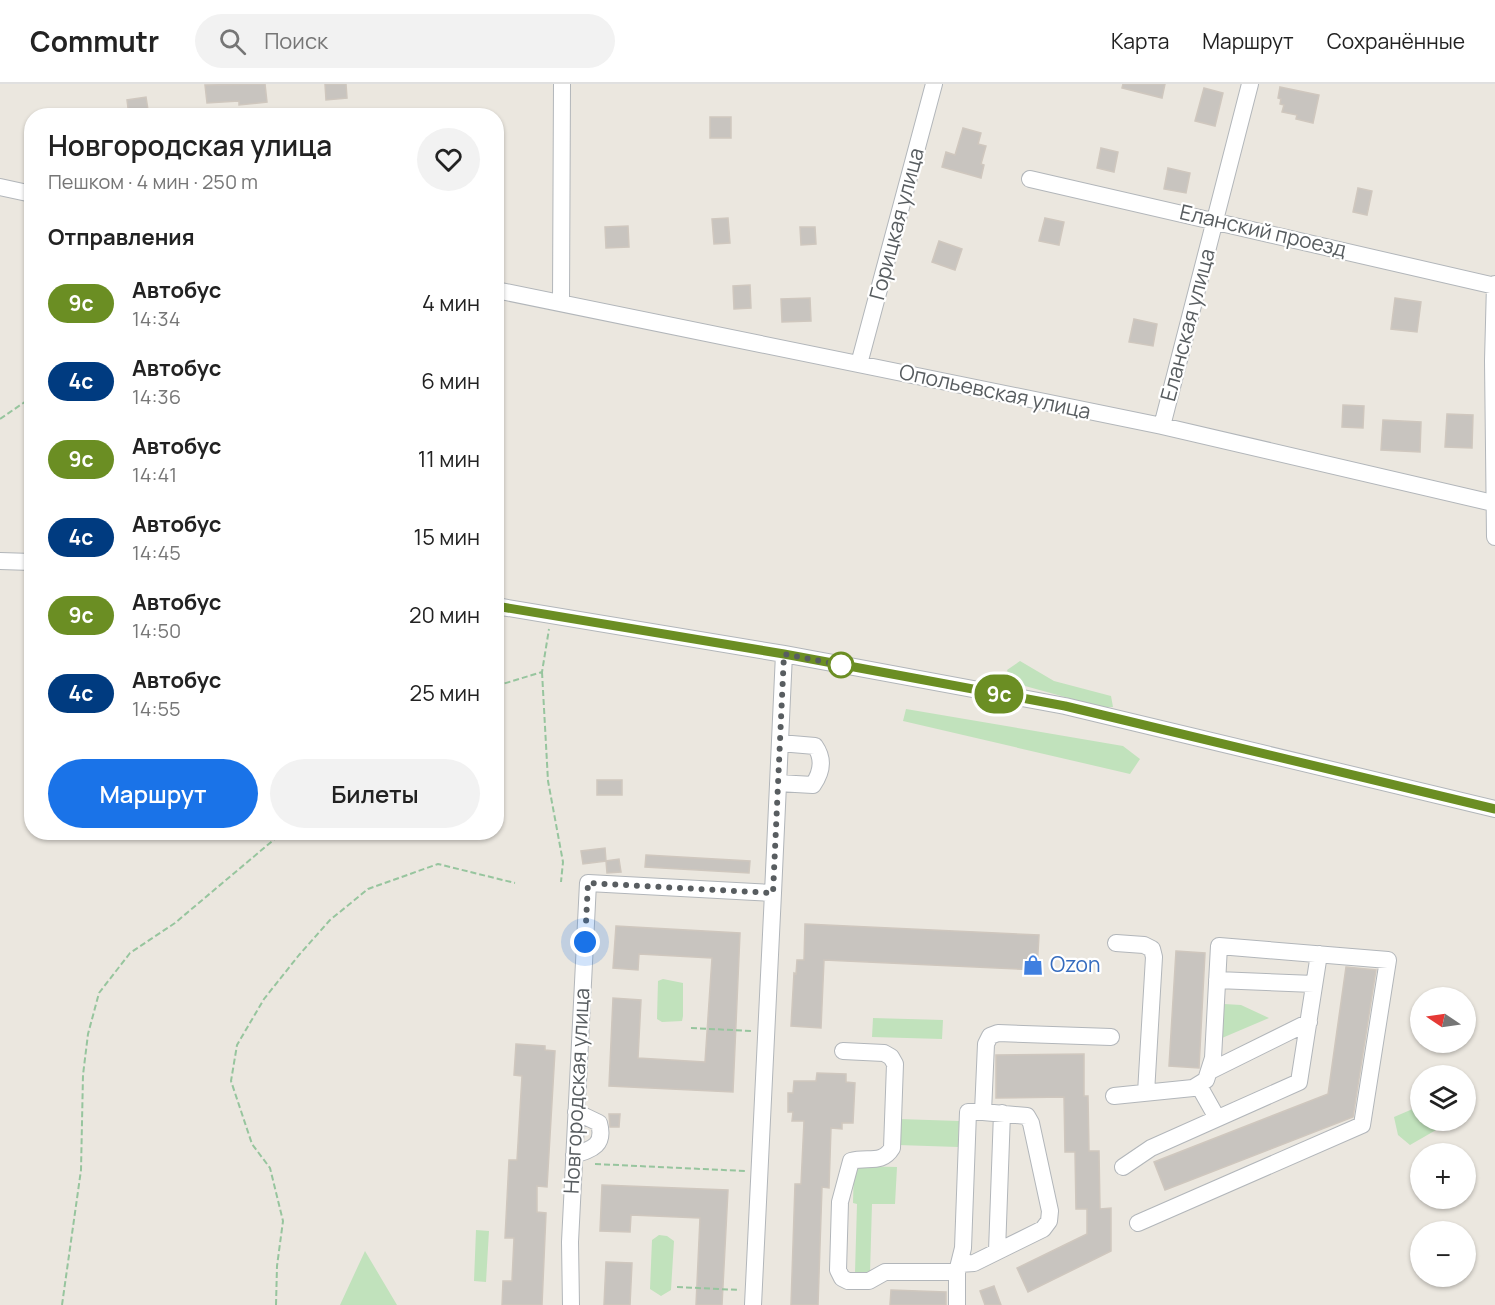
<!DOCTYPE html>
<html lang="ru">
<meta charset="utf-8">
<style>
:root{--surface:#fff;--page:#f2f2f2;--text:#222;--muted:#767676;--line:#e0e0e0;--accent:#1a73e8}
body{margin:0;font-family:Manrope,sans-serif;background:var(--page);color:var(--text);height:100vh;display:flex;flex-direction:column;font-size:22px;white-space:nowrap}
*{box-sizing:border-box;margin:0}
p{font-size:20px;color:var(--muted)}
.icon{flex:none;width:33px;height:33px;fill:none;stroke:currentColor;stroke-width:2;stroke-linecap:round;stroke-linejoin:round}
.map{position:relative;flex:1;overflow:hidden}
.panel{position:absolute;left:24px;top:24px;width:480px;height:732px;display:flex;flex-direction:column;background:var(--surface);border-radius:24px;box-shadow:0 2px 4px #0004}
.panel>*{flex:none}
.badge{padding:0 12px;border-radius:20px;font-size:21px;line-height:39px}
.needle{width:39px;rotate:283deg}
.buttons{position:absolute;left:1410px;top:903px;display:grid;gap:12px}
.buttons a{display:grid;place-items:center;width:66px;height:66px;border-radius:50%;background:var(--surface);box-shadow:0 2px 4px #0004;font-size:30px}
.you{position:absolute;width:30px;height:30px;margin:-15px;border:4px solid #fff;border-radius:50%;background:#1a73e8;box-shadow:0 0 0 9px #1a73e833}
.map>.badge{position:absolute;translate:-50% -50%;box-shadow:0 0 0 3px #fff}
h2{padding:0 24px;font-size:22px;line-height:54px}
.round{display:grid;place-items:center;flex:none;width:63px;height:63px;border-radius:32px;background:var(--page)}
.head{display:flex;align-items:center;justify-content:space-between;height:102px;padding:0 24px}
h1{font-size:28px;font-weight:600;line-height:45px}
.primary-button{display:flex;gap:12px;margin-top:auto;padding:12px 24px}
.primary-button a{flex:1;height:69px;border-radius:36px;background:var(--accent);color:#fff;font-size:24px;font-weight:600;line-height:69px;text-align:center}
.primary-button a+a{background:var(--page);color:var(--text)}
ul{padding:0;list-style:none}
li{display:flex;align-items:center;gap:18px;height:78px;padding:0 24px}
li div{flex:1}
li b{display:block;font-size:22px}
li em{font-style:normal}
li .badge{min-width:66px;font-weight:700;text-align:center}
header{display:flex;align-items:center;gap:36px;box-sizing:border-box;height:84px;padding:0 30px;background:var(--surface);border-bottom:2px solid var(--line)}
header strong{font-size:28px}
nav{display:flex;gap:33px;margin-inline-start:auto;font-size:21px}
.search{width:420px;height:54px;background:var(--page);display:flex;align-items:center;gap:15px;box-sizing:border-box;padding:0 21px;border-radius:33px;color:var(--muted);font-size:22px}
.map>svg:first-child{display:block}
.green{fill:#c1e2bc}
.building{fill:#c8c4bf;stroke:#cfc7be;stroke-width:1.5}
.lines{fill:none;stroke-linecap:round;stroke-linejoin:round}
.minor-casing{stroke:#b2b6ba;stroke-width:18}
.path{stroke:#97c59e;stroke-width:2;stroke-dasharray:6 3;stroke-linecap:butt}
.minor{stroke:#fff;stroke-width:16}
.line-casing{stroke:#fff;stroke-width:14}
.line{stroke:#6b8e23;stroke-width:9}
.walk{stroke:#585d60;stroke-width:6;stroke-dasharray:0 10.8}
.stop-dot{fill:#fff;stroke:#6b8e23;stroke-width:3}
.labels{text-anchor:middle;stroke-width:4.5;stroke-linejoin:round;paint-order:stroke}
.street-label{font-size:21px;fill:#585d60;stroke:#fff}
.shop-label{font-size:21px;fill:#366cbe;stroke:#fff;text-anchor:start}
</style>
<header>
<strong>Commutr</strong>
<div class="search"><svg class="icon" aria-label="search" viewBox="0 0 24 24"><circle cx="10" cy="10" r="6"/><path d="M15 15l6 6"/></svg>Поиск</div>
<nav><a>Карта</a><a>Маршрут</a><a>Сохранённые</a></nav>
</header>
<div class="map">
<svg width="1495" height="1221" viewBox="0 0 1495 1221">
<rect width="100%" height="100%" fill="#ebe7df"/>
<path class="green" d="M1020,577L1054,597L1111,612L1113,623H1101L1011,598L1007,586Z
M906,625L1123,662L1140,675L1130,690L903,637Z
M663,895L683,899V932L682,937L662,938L657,935L658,897Z
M1224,920L1241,921L1269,934L1222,954Z
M873,934L943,936L942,955L872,953Z
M1420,997V1036L1441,1037L1436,1046L1410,1061L1398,1051L1394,1033L1415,1024Z
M899,1035L959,1037L958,1063L898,1061Z
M854,1082L897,1083L895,1120H872L870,1190L855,1189L857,1120L853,1119Z
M476,1146L489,1147L486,1198L474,1197Z
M659,1151L667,1152L674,1157L671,1206L661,1212L650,1205L652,1156Z
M365,1167L397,1221H340Z"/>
<path class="building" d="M265,0L267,18L239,21V17L207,19L205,1Z
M325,0H346L347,14L326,16Z
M1123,0H1165L1162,14L1122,4Z
M1280,3L1319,11L1313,39L1296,35L1297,31L1282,28L1284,21L1280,20L1281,15L1278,14Z
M1204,4L1223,9L1215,42L1195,37Z
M146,13L149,32H129L127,16Z
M710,33H731V54H710Z
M963,44L981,49L978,60L986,62L981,80L984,81L981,94L942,83L946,68L955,71Z
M1101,64L1118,68L1114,88L1097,84Z
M1168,84L1190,89L1186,109L1164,105Z
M1358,104L1372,107L1367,131L1353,128Z
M728,134L730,159L714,160L712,135Z
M1045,134L1064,138L1059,161L1039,157Z
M628,142L629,163L606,164L605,143Z
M800,143H815L816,160L801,161Z
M939,157L962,165L955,186L932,178Z
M750,201L751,224L734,225L733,202Z
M810,214L811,237L782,238L781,215Z
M1395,214L1421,218L1417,248L1391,245Z
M1134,235L1157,240L1153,262L1129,258Z
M1343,321L1364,322L1363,344L1342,343Z
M1447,330L1473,331L1472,364L1445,363Z
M1383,336L1421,338L1420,368L1381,366Z
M597,696H622V711H597Z
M605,764L606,777L583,780L581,767Z
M646,771L750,777L749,789L645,783Z
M619,775L621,788L607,789L606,777Z
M805,840L1039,851L1037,886L824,876L821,944L791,942L794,889L796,890L797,876H804Z
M616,842L740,849L733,1008L609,1002L613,914L641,916L638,974L705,978L712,874L639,870L638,886L613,884Z
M1176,867L1205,869L1199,984L1169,982Z
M1346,883L1376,886L1353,1033L1165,1106L1154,1078L1328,1010Z
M516,960L545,962V966L555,967L547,1103L537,1102V1128L546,1129L542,1221H502L503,1197H512L514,1154H505L509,1076H517L522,992L514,991Z
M1084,970V1012H1088L1089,1067H1099L1100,1125L1111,1124V1167L1028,1208L1017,1184L1087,1150V1125H1076L1075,1068H1065L1064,1013L996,1014V971Z
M817,989L846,990V998L855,999L853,1039H842V1045L831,1044L829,1104L822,1103L818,1221H791L795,1100H801L804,1037H792L793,1028H788V1009H793L794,997H816Z
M609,1030H620L619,1043H610Z
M602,1101L728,1106L722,1221H696L700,1134L631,1131L630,1148L600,1147Z
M606,1178L632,1179L630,1221H604Z
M994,1202L1001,1221H985L980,1207Z
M891,1206L946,1208V1221H890Z"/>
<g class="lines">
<g class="minor-casing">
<path id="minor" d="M1030,95L1495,202
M0,103L32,110
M1495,200L1493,277L1495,453
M496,206L1162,342L1493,419
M561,219L562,0
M859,280L934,0
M1162,342L1250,0
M0,477L32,478
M496,522L784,570L1065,622L1495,725
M778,699L813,701C822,688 824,675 815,662L780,659
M1116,859L1144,861L1152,865L1154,873L1146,1009
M1217,896L1314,900
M843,967L884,969L891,973L895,980L892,1064C882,1081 867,1072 851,1077L840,1118L838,1186L842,1194L848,1197H869L885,1188H957
M1210,987L1309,938
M1199,1002L1217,1034
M1114,1012L1193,1004L1206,996L1213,974L1219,862L1388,876L1362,1041L1138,1139
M574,1071C593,1065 605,1061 599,1039L576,1028
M1123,1083L1151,1064L1299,998L1319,870
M997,1167L1002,1029
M959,1180L974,1179L1043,1145L1049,1137L1050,1127L1031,1039L1027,1032L983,1028
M571,1221L570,1158L588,799L773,809L784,570
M753,1221L773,809
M957,1221V1188L963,1164L968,1028H983L986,960L990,952L998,949L1111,953"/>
</g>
<path class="path" d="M0,335L32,313
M542,588L548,697L563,778L561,798
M496,602L542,588L549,545
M691,944L751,947
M595,1080L745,1087
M677,1203L740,1206
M62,1221L81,1086L83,991L88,950L99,909L130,869L175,839L283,748
M276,1221L277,1182L283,1137L270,1084L252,1060L231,997L237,961L264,915L299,871L330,836L368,805L438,780L515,799"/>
<use href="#minor" class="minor"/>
</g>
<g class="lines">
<g class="line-casing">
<path id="line" d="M496,522L784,570L1065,622L1495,725"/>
</g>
<use href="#line" class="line"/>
<path class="walk" d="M585,858L588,799L773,809L784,570L841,581"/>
</g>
<defs>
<g id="shop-bare" transform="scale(1.62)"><path d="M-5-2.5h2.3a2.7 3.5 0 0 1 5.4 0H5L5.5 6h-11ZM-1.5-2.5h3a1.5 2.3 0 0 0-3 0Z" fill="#3f7fe0" stroke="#fff" stroke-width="2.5" paint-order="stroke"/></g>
</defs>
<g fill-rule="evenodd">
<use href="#shop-bare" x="1033" y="881"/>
</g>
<circle class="stop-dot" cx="841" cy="581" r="12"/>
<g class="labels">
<g class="street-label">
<text transform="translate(897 140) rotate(-75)" y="7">Горицкая улица</text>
<text transform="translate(1263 147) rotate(13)" y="7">Еланский проезд</text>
<text transform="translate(1188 241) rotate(-75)" y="7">Еланская улица</text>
<text transform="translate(995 308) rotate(12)" y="7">Опольевская улица</text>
<text transform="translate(577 1007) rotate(-87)" y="7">Новгородская улица</text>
</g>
<g class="shop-label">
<text x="1050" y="888">Ozon</text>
</g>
</g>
</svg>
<div class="buttons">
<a><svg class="needle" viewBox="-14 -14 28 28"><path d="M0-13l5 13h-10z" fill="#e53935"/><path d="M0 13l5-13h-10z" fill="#767676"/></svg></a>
<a><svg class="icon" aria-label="layers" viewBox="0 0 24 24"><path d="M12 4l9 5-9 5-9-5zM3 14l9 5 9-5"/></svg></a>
<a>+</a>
<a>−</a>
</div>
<div class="you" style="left:585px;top:858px"></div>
<b class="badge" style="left:999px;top:610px;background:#6b8e23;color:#fff">9с</b>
<section class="panel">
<div class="head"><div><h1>Новгородская улица</h1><p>Пешком · 4 мин · 250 m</p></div><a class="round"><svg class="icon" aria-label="heart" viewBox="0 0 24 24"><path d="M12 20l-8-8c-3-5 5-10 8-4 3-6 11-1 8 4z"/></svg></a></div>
<h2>Отправления</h2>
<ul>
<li><span class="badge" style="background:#6b8e23;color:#fff">9с</span><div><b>Автобус</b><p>14:34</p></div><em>4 мин</em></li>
<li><span class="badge" style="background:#003b80;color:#fff">4с</span><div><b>Автобус</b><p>14:36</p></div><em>6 мин</em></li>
<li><span class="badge" style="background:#6b8e23;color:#fff">9с</span><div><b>Автобус</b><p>14:41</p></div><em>11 мин</em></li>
<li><span class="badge" style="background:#003b80;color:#fff">4с</span><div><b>Автобус</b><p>14:45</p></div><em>15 мин</em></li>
<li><span class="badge" style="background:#6b8e23;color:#fff">9с</span><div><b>Автобус</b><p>14:50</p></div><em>20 мин</em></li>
<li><span class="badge" style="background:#003b80;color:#fff">4с</span><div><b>Автобус</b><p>14:55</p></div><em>25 мин</em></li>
</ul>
<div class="primary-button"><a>Маршрут</a><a>Билеты</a></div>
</section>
</div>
